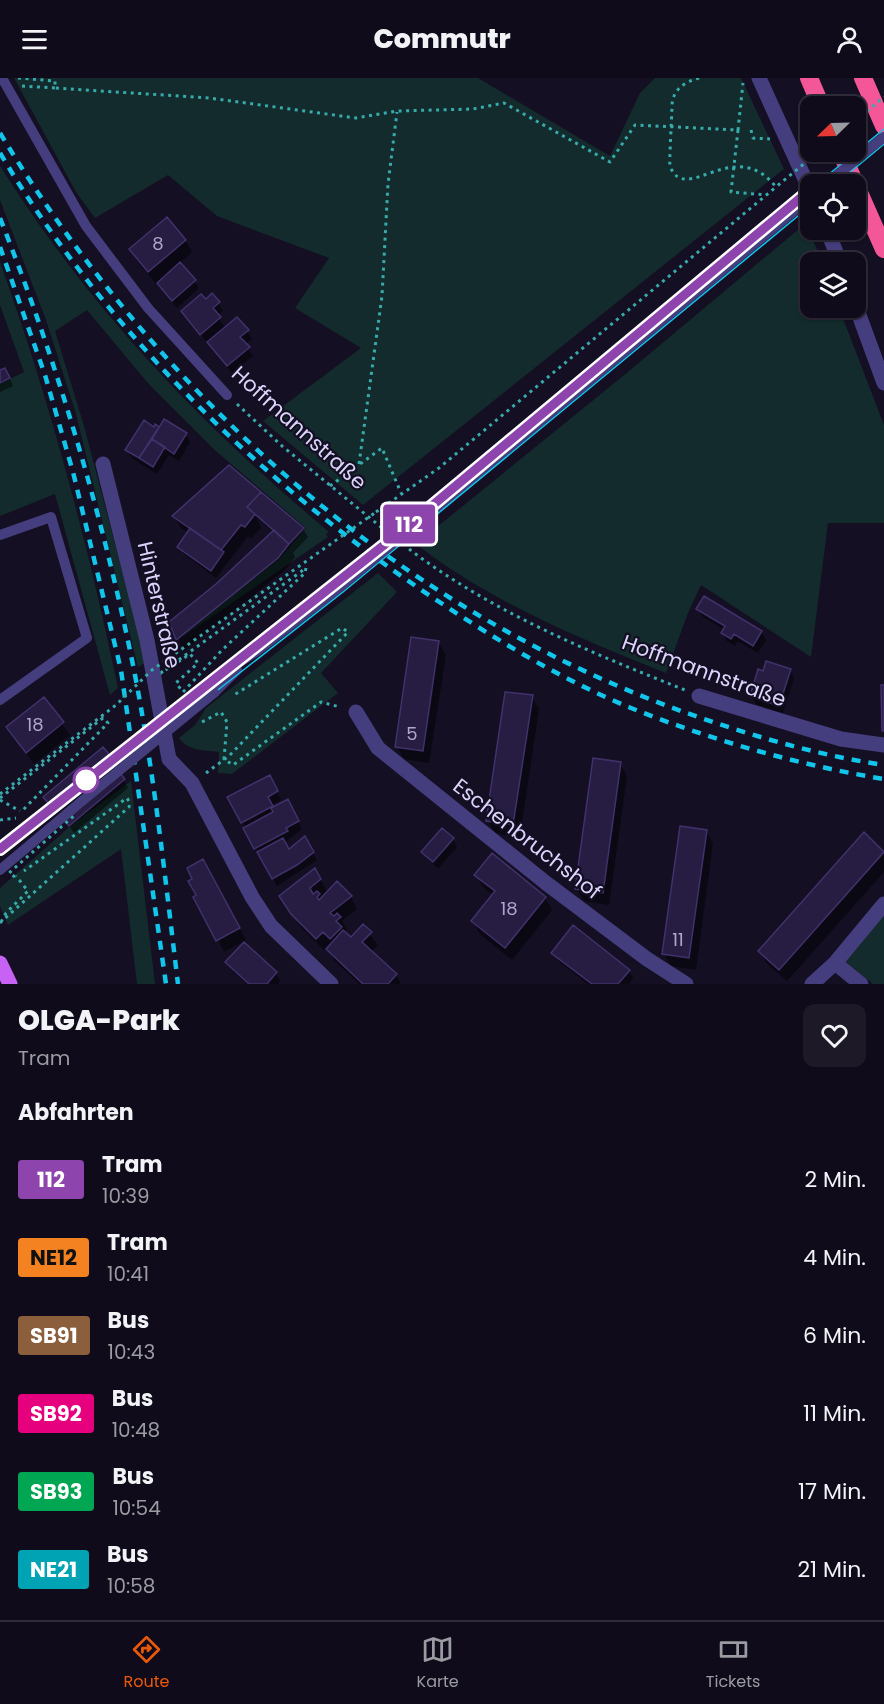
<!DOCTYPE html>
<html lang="de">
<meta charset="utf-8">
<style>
:root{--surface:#0f0b1a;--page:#1d1927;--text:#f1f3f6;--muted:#9b9ba2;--line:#2f2b39;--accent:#ea580c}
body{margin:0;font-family:Poppins,sans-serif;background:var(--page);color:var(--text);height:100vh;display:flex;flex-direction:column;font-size:22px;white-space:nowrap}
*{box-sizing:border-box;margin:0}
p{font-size:20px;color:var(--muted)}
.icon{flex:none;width:33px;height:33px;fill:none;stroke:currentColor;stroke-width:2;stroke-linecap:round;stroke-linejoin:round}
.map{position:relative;height:906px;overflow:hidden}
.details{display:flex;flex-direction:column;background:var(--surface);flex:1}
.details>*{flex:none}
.badge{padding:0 12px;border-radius:4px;font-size:21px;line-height:39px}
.needle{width:39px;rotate:247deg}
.fabs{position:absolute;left:800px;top:18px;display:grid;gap:12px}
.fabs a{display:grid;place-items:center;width:66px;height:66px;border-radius:12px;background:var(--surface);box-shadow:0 2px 4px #0004,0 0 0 2px var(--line);font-size:30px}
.map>.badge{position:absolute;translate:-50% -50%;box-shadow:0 0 0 3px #fff}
h2{padding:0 18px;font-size:22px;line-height:54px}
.round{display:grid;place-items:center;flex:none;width:63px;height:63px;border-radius:12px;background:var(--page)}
.overview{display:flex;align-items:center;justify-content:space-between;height:102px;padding:0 18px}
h1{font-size:28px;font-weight:800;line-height:45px}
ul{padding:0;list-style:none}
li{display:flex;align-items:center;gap:18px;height:78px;padding:0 18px}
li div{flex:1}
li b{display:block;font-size:22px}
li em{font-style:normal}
li .badge{min-width:66px;font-weight:700;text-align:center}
header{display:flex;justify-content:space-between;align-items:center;height:78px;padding:0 18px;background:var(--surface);font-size:27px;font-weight:800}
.menu{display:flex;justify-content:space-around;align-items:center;height:84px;border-top:2px solid var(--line);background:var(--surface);font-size:16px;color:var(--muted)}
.menu a{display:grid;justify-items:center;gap:3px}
.menu .selected{color:var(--accent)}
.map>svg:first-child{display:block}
.green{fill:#132b2c}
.shadow{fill:#0007}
.building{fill:#271d42;stroke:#41316c;stroke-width:1.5}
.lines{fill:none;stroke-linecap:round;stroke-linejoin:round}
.path{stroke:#37abac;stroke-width:3;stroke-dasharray:3 4.5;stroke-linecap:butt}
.lane{stroke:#453e7e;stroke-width:10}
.street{stroke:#453e7e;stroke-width:15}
.primary{stroke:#c862f4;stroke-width:15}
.highway{stroke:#f35797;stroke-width:18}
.tram{stroke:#11c5eb;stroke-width:1.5}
.rail{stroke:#11c5eb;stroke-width:4.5;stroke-dasharray:9 8;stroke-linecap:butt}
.path-bridge{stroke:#37abac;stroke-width:3;stroke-dasharray:3 4.5;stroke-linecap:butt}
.lane-bridge{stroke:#453e7e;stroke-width:10}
.line-casing{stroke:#fff;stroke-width:14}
.line{stroke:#8e44ad;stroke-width:9}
.stop-dot{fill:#fff;stroke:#8e44ad;stroke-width:3}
.labels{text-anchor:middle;stroke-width:4.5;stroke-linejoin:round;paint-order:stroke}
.number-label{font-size:18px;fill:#aea6ce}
.street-label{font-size:21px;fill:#dbd4fc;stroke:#140f22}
</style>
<header><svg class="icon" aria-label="menu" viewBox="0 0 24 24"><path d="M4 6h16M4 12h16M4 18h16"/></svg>Commutr<svg class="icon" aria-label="person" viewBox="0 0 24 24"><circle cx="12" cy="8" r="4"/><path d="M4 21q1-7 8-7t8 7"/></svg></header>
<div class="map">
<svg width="884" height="906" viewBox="0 0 884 906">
<rect width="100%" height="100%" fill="#140f22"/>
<path class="green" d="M14,0H478L610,78L640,15L655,0H741L784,91L363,427L263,343L361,270L295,230L329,180L217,138L168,97L95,140L76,114Z
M0,88C92,233 198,344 329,454L326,456L328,459L159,575L279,481L306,450L217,374L147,304L87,232L55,253L84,348L146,584L138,589L76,336L46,242L0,122Z
M806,145L822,184H810V230H839L884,347V445H828L811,579L701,507L688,535L666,595C582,562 487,522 416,466L623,298Z
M0,184C50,323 88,466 118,610L110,617L55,416L0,438V306L24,294L0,227Z
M378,495L397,514L321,595L338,615L232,696L218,695L219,674C204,672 188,673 179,660L195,647L206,630Z
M131,703L155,906H137L121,771L8,847L0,828V810L74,745Z
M884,836V906H873L841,880Z"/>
<path class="shadow" d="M185,162L192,174L180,185L199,210L177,230L158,204L156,206L137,183L130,171Z
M205,223L218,225L223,233L217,238L225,250L247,253L252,261L245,266L253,278L232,295L182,233Z
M0,294L9,299L13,308L0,314Z
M156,348L186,356L190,364L179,383L169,377L157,396L132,380L127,372Z
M229,389L303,451L308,459L293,475L295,479L285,492L184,573L171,544L217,507L273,454L256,439L261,449L252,460L248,458L216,500L184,476L179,469L189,455L181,450L174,438Z
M698,531L761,554L766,562L758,575L738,563L735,568L727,563L723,555L725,552L703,539Z
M439,565L446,577L429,685L404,681L397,669Z
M790,592L794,600L783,635L756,626L751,618L764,594Z
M532,619L539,631L520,759L495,755L488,743Z
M44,621L70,657L34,686L8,650Z
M620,686L627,698L609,827L584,823L577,811Z
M123,702L128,710L74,755L65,742Z
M274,707L281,722L271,727L272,730L287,723L302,751L284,765L288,774L304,760L317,782L277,808L230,720Z
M706,753L713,765L696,892L671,888L664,876Z
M864,756L884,774V794L787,903L767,886L760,873Z
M453,761L457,769L438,791L423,774Z
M315,792L328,815L351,819L357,831L342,843L347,852L344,855L351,861L363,848L378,867L371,874L396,897L401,906H359L335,883L327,870L324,872L300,848L288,830Z
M210,795L246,862L224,874L198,818L194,801Z
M476,797L545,820L552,832L512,882L480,856L473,843L494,818L483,809Z
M244,866L276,895L280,903L278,906H247L232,892L227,884Z
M553,875L629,893L633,900L629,906H588L558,883Z"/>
<path class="building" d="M167,139L186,162L148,194L129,171Z
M180,184L196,202L172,223L157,205Z
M212,215L220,224L213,230L221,239L200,257L181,233L201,216L206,221Z
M237,239L249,252L240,259L250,269L227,288L207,264Z
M5,290L10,300L0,305V292Z
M164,341L187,355L174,376L152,361Z
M144,342L154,349L155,346L159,349L139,380L125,372Z
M152,361L165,369L153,389L139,380Z
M229,387L261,414L247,429L255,436L245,449L241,447L221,472L172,438Z
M261,414L304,450L289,466L247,429Z
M190,450L224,474L211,493L177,469Z
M274,452L289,466L278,480L176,562L169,544L216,506Z
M704,518L762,553L753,568L734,556L731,561L721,555L725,548L696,531Z
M411,559L439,563L423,673L395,669Z
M766,583L791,591L779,628L750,618L758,591L763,593Z
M881,607H884V653H882Z
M505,614L533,617L513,747L486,743Z
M44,619L64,644L26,675L6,649Z
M103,669L109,676L49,726L43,719Z
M593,680L621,684L603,815L575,811Z
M119,694L125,701L69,748L63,741Z
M270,697L278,713L268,719L273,728L241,745L227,719Z
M288,721L299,743L286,750L288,753L254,771L243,750L273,734L271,730Z
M680,748L707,752L689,880L662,876Z
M442,750L454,760L433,784L421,774Z
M864,754L884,774L779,892L758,873Z
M305,758L314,774L297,787L272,801L257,774L283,760L289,771Z
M492,775L546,819L505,870L471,843L495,813L474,797Z
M203,781L240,850L216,863L193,819L196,817L188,803L192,801L187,790Z
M315,790L321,801L310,810L313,816L317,813L320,816L317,819L319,822L337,803L352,818L330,835L334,838L337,835L341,839L336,843L342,849L330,861L323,854L316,861L291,836L279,818Z
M363,846L372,854L362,864L397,896L388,906H363L326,871L343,852L351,859Z
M573,847L630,892L618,906H592L551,875Z
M244,864L277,894L267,906H249L225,884Z"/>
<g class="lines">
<path class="path" d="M18,0L55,3V10L209,20L356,40L397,33L473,31L504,25L610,84L635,47L738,52L743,5
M22,8L55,10
M738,52L731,114L766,117
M751,52L753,60L770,61
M237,326L282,368L387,454
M359,386L382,218L388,106L397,34
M330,408L382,370L401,415
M376,434L439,390L776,109
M409,471C492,534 589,574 685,612
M306,490L305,495L222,572L183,614L176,605L198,585L190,576L155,599Z
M202,644L221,634L227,644L224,681L233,687L321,624L340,629
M206,695L229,678L348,554L342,550L234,617
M0,720L103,640L108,645L21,734
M0,722L20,733
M0,742L16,740
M1,844L6,835L28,813L16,798
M0,845L129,729L130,725L127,720L24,793"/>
<path class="lane" d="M2,0L86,148L148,230L227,317
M407,454L810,120
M0,457L51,439L87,560L0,622
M208,605L257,573L339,510
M214,615L237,592
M0,771L102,689
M0,792L82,723"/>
<path class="street" d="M759,0L810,112
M827,152L840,184
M855,226L884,305
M103,386L147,562L169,681L192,705L252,819L271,848L331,906
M699,618L841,661L884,667
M356,634L378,670L546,805L647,881L686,906
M835,885L861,906
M812,906L835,885L884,826"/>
<path class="primary" d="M0,885L10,906"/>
<path class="highway" d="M809,0L821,28
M863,0L884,48
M841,74L884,171"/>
<path class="tram" d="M817,106L884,51
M836,106L884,66
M208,605L403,452L810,112
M214,615L343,514L810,128"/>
<path class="rail" d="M0,55C162,323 406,540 704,641C763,661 823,678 884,687
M0,75C109,258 267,411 444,527C503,566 565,603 631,630C711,662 798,687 884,701
M0,140C57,284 102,435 133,587C154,692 165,800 178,906
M0,169L45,297L73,394L121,592L166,906"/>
<path class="path-bridge" d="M699,0C685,4 673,11 672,27C672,36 669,85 670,88C685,129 734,56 776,109L818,74
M855,43L884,19
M0,716L116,627L152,592L376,434
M15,799L9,795L76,736"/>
<path class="lane-bridge" d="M826,106L884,59
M339,510L407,454
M102,689L208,605
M82,723L214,615"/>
</g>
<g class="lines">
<g class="line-casing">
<path id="line" d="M0,771L403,452L810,112"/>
</g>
<use href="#line" class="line"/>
</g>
<circle class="stop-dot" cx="86" cy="702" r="12"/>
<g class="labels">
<g class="number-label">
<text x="158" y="172">8</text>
<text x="35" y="653">18</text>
<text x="412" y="662">5</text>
<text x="509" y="837">18</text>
<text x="678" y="868">11</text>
</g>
<g class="street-label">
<text transform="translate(299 350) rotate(42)" y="7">Hoffmannstraße</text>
<text transform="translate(159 527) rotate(77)" y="7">Hinterstraße</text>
<text transform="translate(704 593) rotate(20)" y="7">Hoffmannstraße</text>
<text transform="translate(527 761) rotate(38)" y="7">Eschenbruchshof</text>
</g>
</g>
</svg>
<div class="fabs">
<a><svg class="needle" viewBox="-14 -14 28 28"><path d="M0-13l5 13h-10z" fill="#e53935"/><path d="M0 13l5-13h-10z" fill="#9b9ba2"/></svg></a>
<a><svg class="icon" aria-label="locate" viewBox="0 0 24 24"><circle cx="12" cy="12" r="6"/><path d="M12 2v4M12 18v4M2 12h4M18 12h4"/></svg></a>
<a><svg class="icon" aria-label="layers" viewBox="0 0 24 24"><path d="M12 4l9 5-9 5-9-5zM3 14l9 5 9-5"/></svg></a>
</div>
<b class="badge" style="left:409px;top:446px;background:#8e44ad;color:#fff">112</b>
</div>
<section class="details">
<div class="overview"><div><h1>OLGA-Park</h1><p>Tram</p></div><a class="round"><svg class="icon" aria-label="heart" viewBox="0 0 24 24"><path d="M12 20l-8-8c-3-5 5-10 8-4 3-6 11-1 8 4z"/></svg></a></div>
<h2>Abfahrten</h2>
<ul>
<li><span class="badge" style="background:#8e44ad;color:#fff">112</span><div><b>Tram</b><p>10:39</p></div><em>2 Min.</em></li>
<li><span class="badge" style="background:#f58220;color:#111">NE12</span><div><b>Tram</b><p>10:41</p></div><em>4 Min.</em></li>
<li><span class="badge" style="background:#8b5e3c;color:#fff">SB91</span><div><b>Bus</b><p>10:43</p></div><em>6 Min.</em></li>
<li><span class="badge" style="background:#e6007e;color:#fff">SB92</span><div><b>Bus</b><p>10:48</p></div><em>11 Min.</em></li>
<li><span class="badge" style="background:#00a651;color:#fff">SB93</span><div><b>Bus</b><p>10:54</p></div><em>17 Min.</em></li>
<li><span class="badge" style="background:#00a3b4;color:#fff">NE21</span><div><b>Bus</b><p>10:58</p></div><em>21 Min.</em></li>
</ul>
</section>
<nav class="menu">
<a class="selected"><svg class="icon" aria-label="directions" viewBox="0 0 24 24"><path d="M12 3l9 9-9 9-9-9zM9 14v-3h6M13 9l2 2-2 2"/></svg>Route</a>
<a><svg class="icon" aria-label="map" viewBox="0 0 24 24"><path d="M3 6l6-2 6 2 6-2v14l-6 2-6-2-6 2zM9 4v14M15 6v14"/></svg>Karte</a>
<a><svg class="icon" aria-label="tickets" viewBox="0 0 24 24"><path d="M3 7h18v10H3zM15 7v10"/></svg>Tickets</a>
</nav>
